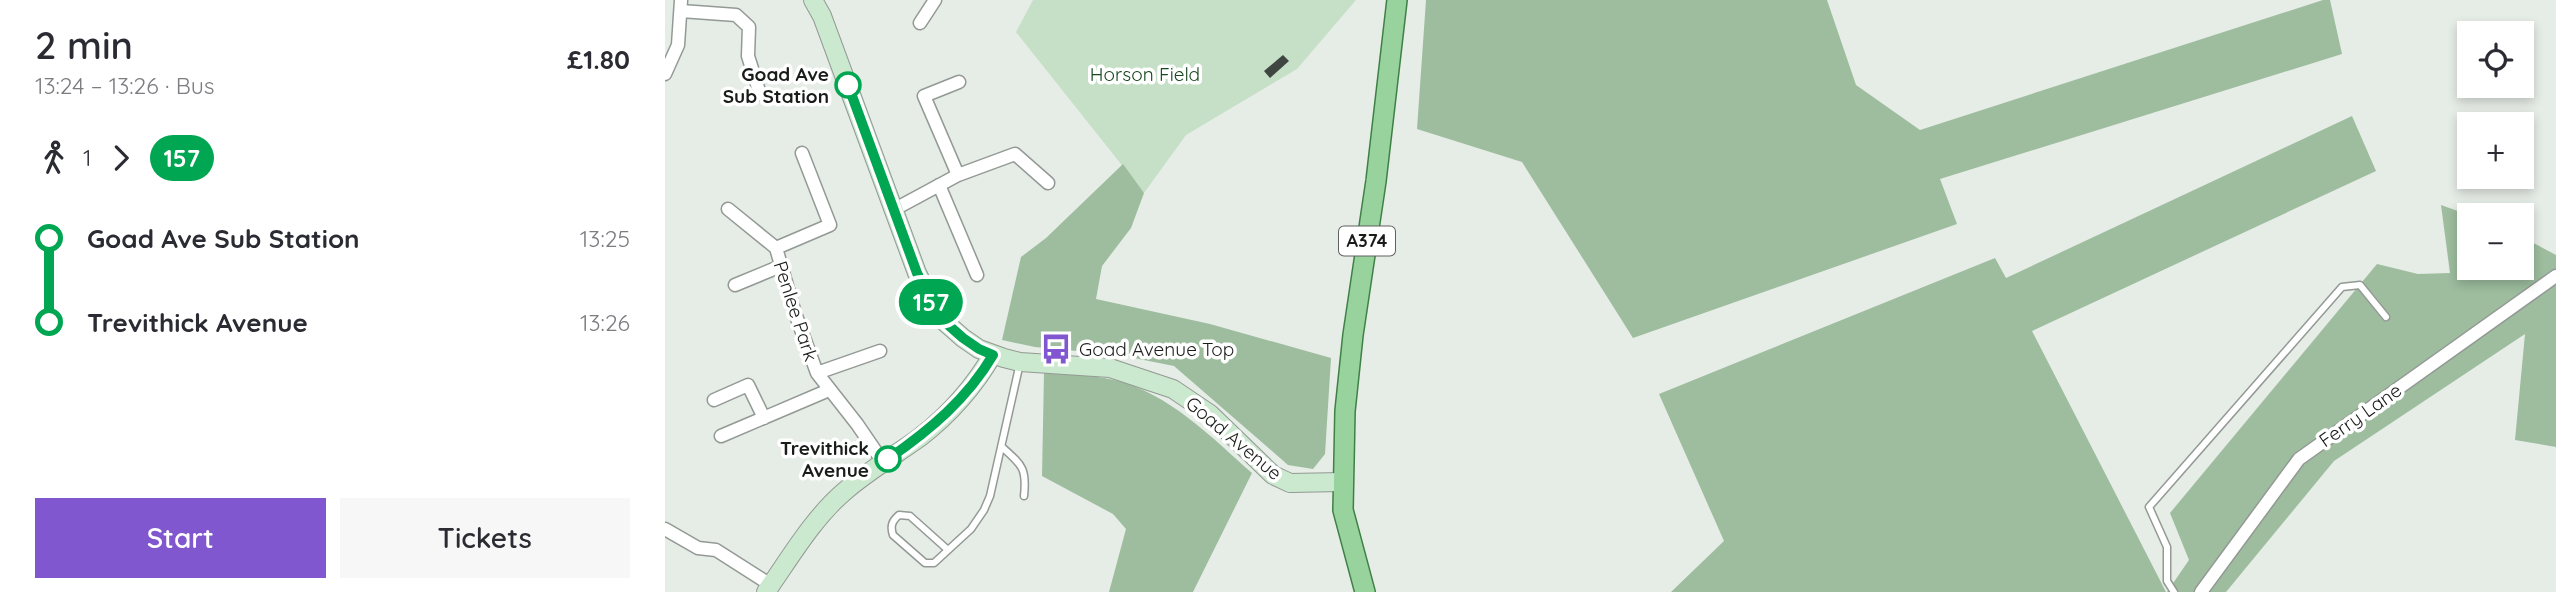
<!DOCTYPE html>
<meta charset="utf-8">
<style>
:root{--surface:#fff;--page:#f7f7f7;--text:#2b2b33;--muted:#7c7c81;--accent:#8157d0}
body{margin:0;font-family:Quicksand,sans-serif;background:var(--page);color:var(--text);height:100vh;display:flex;flex-direction:column;font-size:26px;white-space:nowrap}
*{box-sizing:border-box;margin:0}
p{font-size:23px;color:var(--muted)}
.icon{flex:none;width:38px;height:38px;fill:none;stroke:currentColor;stroke-width:2;stroke-linecap:round;stroke-linejoin:round}
.map{position:relative;flex:1;overflow:hidden}
.details{display:flex;flex-direction:column;background:var(--surface);width:665px}
.details>*{flex:none}
.badge{padding:0 14px;border-radius:23px;font-size:24px;line-height:46px}
.buttons{position:absolute;left:1792px;top:21px;display:grid;gap:14px}
.buttons a{display:grid;place-items:center;width:77px;height:77px;border-radius:0px;background:var(--surface);box-shadow:0 4px 10px #0003;font-size:35px}
.map>.badge{position:absolute;translate:-50% -50%;box-shadow:0 0 0 4px #fff}
.legs{display:flex;align-items:center;gap:10px;height:77px;padding:0 35px;font-size:23px}
.legs p{margin-inline-start:auto}
.overview{display:flex;align-items:center;justify-content:space-between;height:119px;padding:0 35px}
h1{font-size:38px;font-weight:600;line-height:52px}
.action{display:flex;gap:14px;margin-top:auto;padding:14px 35px}
.action a{flex:1;height:80px;border-radius:0px;background:var(--accent);color:#fff;font-size:28px;font-weight:600;line-height:80px;text-align:center}
.action a+a{background:var(--page);color:var(--text)}
ul{padding:0 35px;list-style:none}
li{display:flex;align-items:center;gap:24px;height:84px;font-size:26px}
li i{display:grid;place-items:center;width:10px;height:100%;margin:0 9px;background:currentColor}
li i::after{content:'';width:18px;height:18px;margin:-9px;border:5px solid;border-radius:50%;background:var(--surface)}
li p{margin-inline-start:auto}
li:first-child i{background:linear-gradient(#0000 50%,currentColor 0)}
li:last-child i{background:linear-gradient(currentColor 50%,#0000 0)}
main{display:flex;flex:1;min-height:0}
.map>svg:first-child{display:block}
.green{fill:#c6e0c7}
.forest{fill:#9dbd9e}
.building{fill:#3f4540}
.lines{fill:none;stroke-linecap:round;stroke-linejoin:round}
.lane-casing{stroke:#939994;stroke-width:9}
.street-casing{stroke:#939994;stroke-width:15}
.secondary-casing{stroke:#939994;stroke-width:20}
.primary-casing{stroke:#3f8046;stroke-width:22}
.lane{stroke:#fff;stroke-width:6}
.street{stroke:#fff;stroke-width:12}
.secondary{stroke:#cbe9cf;stroke-width:18}
.primary{stroke:#98d39e;stroke-width:19}
.line-1-casing{stroke:#fff;stroke-width:16}
.line-1{stroke:#00a651;stroke-width:10}
.stop-1-dot{fill:#fff;stroke:#00a651;stroke-width:3.5}
.labels{text-anchor:middle;stroke-width:7;stroke-linejoin:round;paint-order:stroke}
.shield{fill:#fff;stroke:#5f605f;stroke-width:2}
.shield-label{font-size:18px;font-weight:bold;fill:#1a1c1a}
.stop-label{font-size:19px;font-weight:bold;fill:#1a1c1a;stroke:#fff;text-anchor:end}
.park-label{font-size:19px;fill:#17471e;stroke:#fff}
.street-label{font-size:19px;fill:#1a1c1a;stroke:#fff}
.poi-label{font-size:19px;fill:#1a1c1a;stroke:#fff;text-anchor:start}
</style>
<main>
<section class="details">
<div class="overview"><div><h1>2 min</h1><p>13:24 – 13:26 · Bus</p></div><b>£1.80</b></div>
<div class="legs"><svg class="icon" aria-label="walk" viewBox="0 0 24 24"><circle cx="13" cy="4" r="2"/><path d="M13 8l-2 6 4 7M11 14l-3 7M7 12l3-4h3l4 4"/></svg>1<svg class="icon" aria-label="forward" viewBox="0 0 24 24"><path d="M9 5l7 7-7 7"/></svg><b class="badge" style="background:#00a651;color:#fff">157</b></div>
<ul>
<li><i style="color:#00a651"></i><b>Goad Ave Sub Station</b><p>13:25</p></li>
<li><i style="color:#00a651"></i><b>Trevithick Avenue</b><p>13:26</p></li>
</ul>
<div class="action"><a>Start</a><a>Tickets</a></div>
</section>
<div class="map">
<svg width="1891" height="592" viewBox="0 0 1891 592">
<rect width="100%" height="100%" fill="#e6ece6"/>
<path class="green" d="M368,0H691L632,69L521,135L479,193L351,32Z"/>
<path class="forest" d="M761,0H1162L1191,85L1255,130L1658,0H1665L1677,54L1275,179L1292,224L968,338L857,162L752,129Z
M1687,116L1711,171L1367,331L1501,592H1006L1059,541L994,394L1330,258L1341,278Z
M458,164L479,193L466,228L437,266L431,299L545,324L666,358L660,454L648,469L623,465L509,366L454,355L370,347L337,340L356,257L381,238Z
M1776,205L1804,215V268H1857V237L1891,255V447L1850,440L1860,334L1669,461L1561,592H1502L1524,560L1505,513L1712,264L1753,274L1785,273Z
M379,373C402,375 427,375 449,380C504,393 546,437 587,473L528,592H444L461,529L448,514L377,476Z"/>
<path class="building" d="M618,55L624,61L605,78L599,71Z"/>
<g class="lines">
<g class="lane-casing">
<path id="lane" d="M337,447C357,465 362,468 359,496
M283,550L245,516L234,515C227,521 225,526 228,535L260,563H269L306,529L319,510L325,496L355,363
M1509,592L1502,581V547L1484,507L1677,287L1695,285L1721,317"/>
</g>
<g class="street-casing">
<path id="street" d="M16,11L71,15L84,27L83,56L95,94
M255,23L270,0
M0,74L13,45L16,0
M293,175L259,96L294,82
M274,185L312,275
M63,209L111,248L130,313L152,373L192,424L218,462
M230,209L293,175L350,154L383,183
M111,248L165,225L137,153
M70,285L116,266
M152,373L215,351
M49,400L83,385L99,418
M56,436L164,390
M0,529L33,548L51,550L106,585
M1536,592L1634,459L1891,276"/>
</g>
<g class="secondary-casing">
<path id="secondary" d="M148,0L157,16L252,273L273,316L298,338L314,349L339,358L355,362L445,368L508,389L545,414L608,475L625,483L677,482
M101,592C125,558 148,518 180,491C203,471 229,456 254,438C284,415 309,387 328,354"/>
</g>
<g class="primary-casing">
<path id="primary" d="M700,592L678,510L680,411L688,335L711,181L732,0"/>
</g>
<use href="#lane" class="lane"/>
<use href="#street" class="street"/>
<use href="#secondary" class="secondary"/>
<use href="#primary" class="primary"/>
</g>
<g class="lines">
<g class="line-1-casing">
<path id="line-1" d="M183,85L252,273L273,316L298,338L314,349L328,355C302,399 265,430 223,459"/>
</g>
<use href="#line-1" class="line-1"/>
</g>
<defs>
<g id="bus-bare" transform="scale(2.415)"><path d="M-5-6H5V4H4V6H2V4H-2V6H-4V4H-5ZM-3.5-4V0h7V-4ZM-3.5 1.2v1.5H-2V1.2ZM2 1.2v1.5H3.5V1.2Z" fill="#8157d0" stroke="#fff" stroke-width="2.5" paint-order="stroke"/></g>
</defs>
<g fill-rule="evenodd">
<use href="#bus-bare" x="391" y="349"/>
</g>
<g class="stop-1-dot">
<circle cx="183" cy="85" r="12"/>
<circle cx="223" cy="459" r="12"/>
</g>
<g class="labels">
<rect class="shield" x="674" y="226.5" width="56" height="29" rx="5"/>
<g class="shield-label">
<text x="702" y="247">A374</text>
</g>
<g class="stop-label">
<text x="164" y="81">Goad Ave<tspan x="164" dy="22">Sub Station</tspan></text>
<text x="204" y="455">Trevithick<tspan x="204" dy="22">Avenue</tspan></text>
</g>
<g class="park-label">
<text x="480" y="81">Horson Field</text>
</g>
<g class="street-label">
<text transform="translate(131 311) rotate(72)" y="7">Penlee Park</text>
<text transform="translate(1695 415) rotate(-35)" y="7">Ferry Lane</text>
<text transform="translate(569 438) rotate(40)" y="7">Goad Avenue</text>
</g>
<g class="poi-label">
<text x="414" y="356">Goad Avenue Top</text>
</g>
</g>
</svg>
<div class="buttons">
<a><svg class="icon" aria-label="locate" viewBox="0 0 24 24"><circle cx="12" cy="12" r="6"/><path d="M12 2v4M12 18v4M2 12h4M18 12h4"/></svg></a>
<a>+</a>
<a>−</a>
</div>
<b class="badge" style="left:266px;top:302px;background:#00a651;color:#fff">157</b>
</div>
</main>
